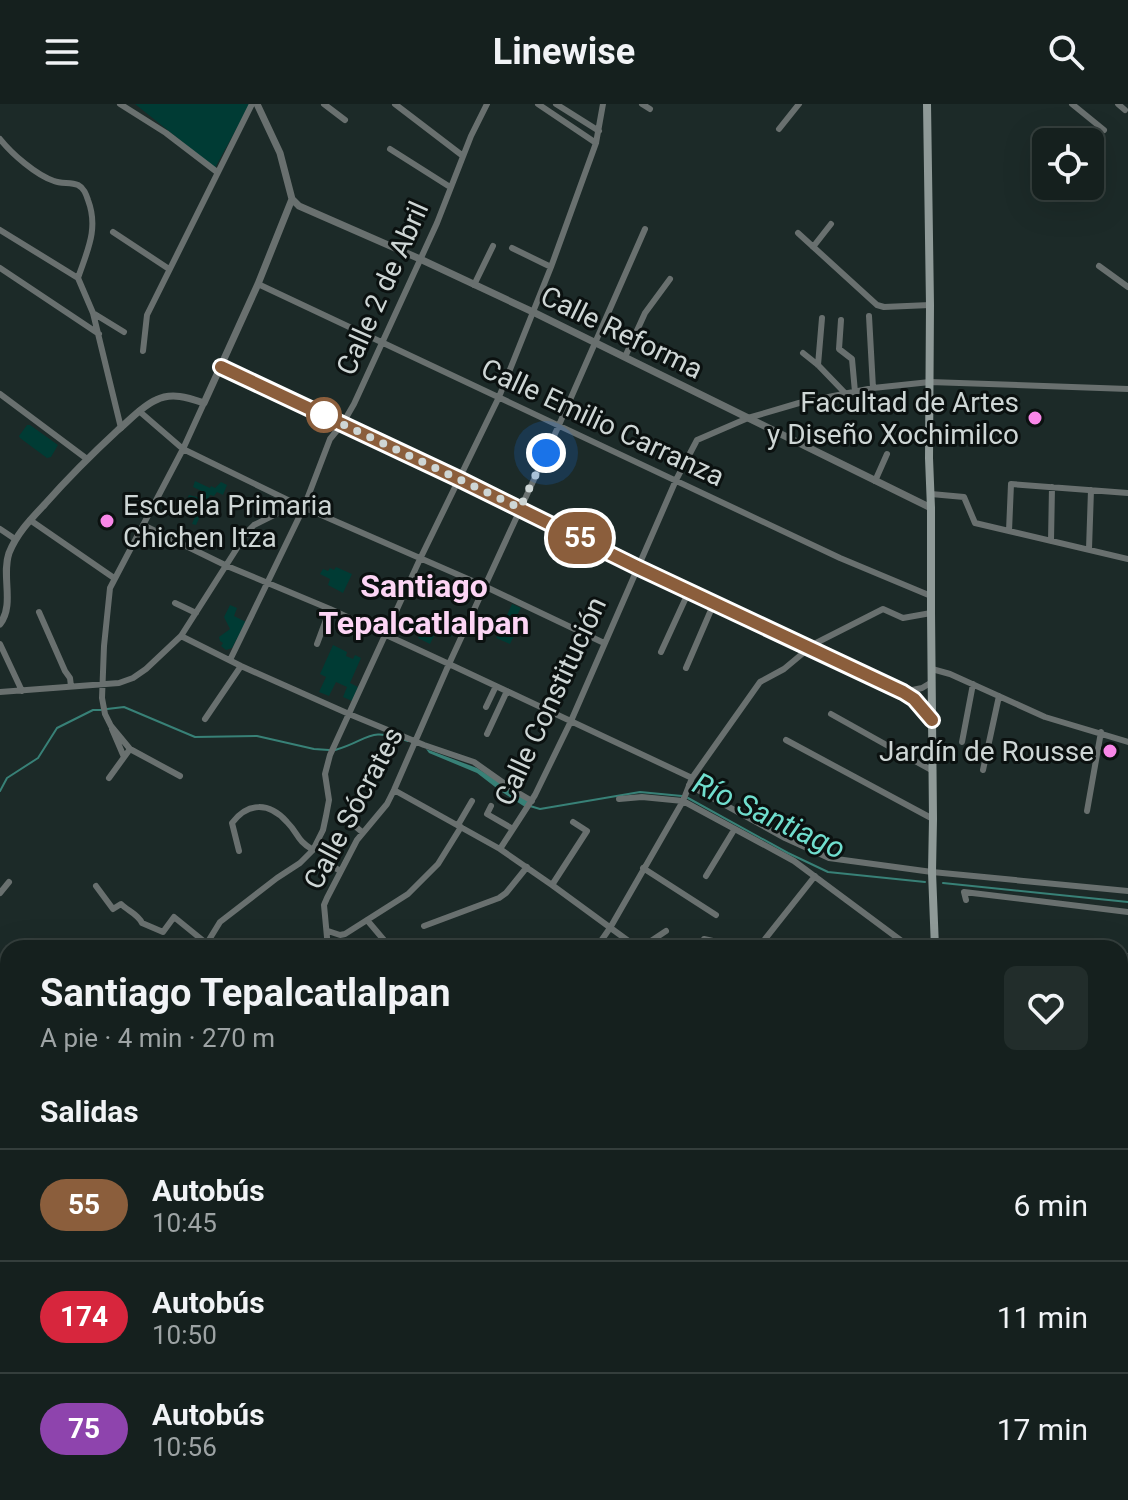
<!DOCTYPE html>
<html lang="es">
<meta charset="utf-8">
<style>
:root{--surface:#15201e;--page:#222d2b;--text:#f1f3f6;--muted:#9da3a4;--line:#343e3c}
body{margin:0;font-family:Roboto,sans-serif;background:var(--page);color:var(--text);height:100vh;display:flex;flex-direction:column;font-size:30px;white-space:nowrap}
*{box-sizing:border-box;margin:0}
p{font-size:26px;color:var(--muted)}
.icon{flex:none;width:44px;height:44px;fill:none;stroke:currentColor;stroke-width:2;stroke-linecap:round;stroke-linejoin:round}
.map{position:relative;flex:1;overflow:hidden}
.details{position:absolute;left:0px;top:836px;width:1128px;height:560px;display:flex;flex-direction:column;background:var(--surface);border-radius:24px 24px 0 0;box-shadow:0 8px 32px #0002,0 0 0 2px var(--line)}
.details>*{flex:none}
.badge{padding:0 16px;border-radius:26px;font-size:28px;line-height:52px}
.controls{position:absolute;left:1032px;top:24px;display:grid;gap:16px}
.controls a{display:grid;place-items:center;width:72px;height:72px;border-radius:12px;background:var(--surface);box-shadow:0 8px 32px #0002,0 0 0 2px var(--line);font-size:40px}
.you{position:absolute;width:40px;height:40px;margin:-20px;border:6px solid #fff;border-radius:50%;background:#1a73e8;box-shadow:0 0 0 12px #1a73e833}
.map>.badge{position:absolute;translate:-50% -50%;box-shadow:0 0 0 4px #fff}
h2{padding:0 40px;font-size:30px;line-height:72px}
.round{display:grid;place-items:center;flex:none;width:84px;height:84px;border-radius:12px;background:var(--page)}
.headline{display:flex;align-items:center;justify-content:space-between;height:136px;padding:0 40px}
h1{font-size:38px;font-weight:700;line-height:60px}
ul{padding:0;list-style:none}
li{display:flex;align-items:center;gap:24px;height:112px;padding:0 40px;border-top:2px solid var(--line)}
li div{flex:1}
li b{display:block;font-size:30px}
li em{font-style:normal}
li .badge{min-width:88px;font-weight:700;text-align:center}
header{display:flex;justify-content:space-between;align-items:center;height:104px;padding:0 40px;background:var(--surface);font-size:36px;font-weight:700}
.map>svg:first-child{display:block}
.green{fill:#003b34}
.water{fill:#388177}
.lines{fill:none;stroke-linecap:round;stroke-linejoin:round}
.stream{stroke:#388177;stroke-width:2}
.minor{stroke:#69706f;stroke-width:6}
.tertiary{stroke:#69706f;stroke-width:7}
.secondary{stroke:#8f9a98;stroke-width:8}
.line-casing{stroke:#fff;stroke-width:18}
.line{stroke:#8b5e3c;stroke-width:12}
.walk{stroke:#ced6d5;stroke-width:8;stroke-dasharray:0 14.4}
.stop-dot{fill:#fff;stroke:#8b5e3c;stroke-width:4}
.poi-dot{fill:#f987e8;stroke:#0b1110;stroke-width:3}
.labels{text-anchor:middle;stroke-width:6;stroke-linejoin:round;paint-order:stroke}
.street-label{font-size:28px;fill:#ced6d5;stroke:#0b1110}
.poi-label{font-size:28px;fill:#ced6d5;stroke:#0b1110;text-anchor:end}
.water-label{font-size:30px;font-style:italic;fill:#70dece;stroke:#0b1110}
.quarter-label{font-size:32px;font-weight:bold;fill:#fdd5f5;stroke:#0b1110}
</style>
<header><svg class="icon" aria-label="menu" viewBox="0 0 24 24"><path d="M4 6h16M4 12h16M4 18h16"/></svg>Linewise<svg class="icon" aria-label="search" viewBox="0 0 24 24"><circle cx="10" cy="10" r="6"/><path d="M15 15l6 6"/></svg></header>
<div class="map">
<svg width="1128" height="1396" viewBox="0 0 1128 1396">
<rect width="100%" height="100%" fill="#1c2a28"/>
<path class="green" d="M135,0H250L215,64Z
M27,321H30L58,341L51,353L47,354L20,334L19,332Z
M195,377L210,384L211,382L215,384L221,378L227,381L223,391L217,388L214,392L210,391L207,398L209,399L206,407L203,406L196,421L192,420L195,413L193,411L194,407L191,406L189,410L182,406L189,391L201,394L204,388L193,383Z
M336,463L352,470L343,489L328,481L330,475L320,470L323,465L328,467L330,464L334,466Z
M512,500L521,504L515,515L521,518L510,540L496,534L499,528L496,526L500,519L503,520Z
M230,501L237,504L234,512L246,518L232,544L226,546L221,542L223,539L220,537L219,533L230,525L224,513Z
M431,509L442,515L440,521L445,524L448,519L456,523L451,533L437,526L430,540L418,534Z
M333,541L347,548L346,552L353,555L355,551L361,554L350,579L358,583L352,597L343,593L347,583L336,578L329,592L319,588L326,573L320,570Z
M1128,1176V1327L1120,1322V1179Z"/>
<path class="water" d="M426,645L477,664L529,698L525,703L499,686L477,669L429,649Z"/>
<g class="lines">
<path class="stream" d="M107,605L124,603L195,633L257,632L314,645L329,646
M335,646C370,636 367,622 408,637
M0,687L7,674L38,654L57,624L93,606H101
M688,694L788,749L828,768L925,778
M530,702L540,705L640,688L682,692
M943,779L1128,798"/>
<path class="minor" d="M120,0L166,29L217,68
M324,0L345,16
M395,0L463,52
M538,0L596,39
M556,0L599,27
M642,0L650,5
M1072,0L1104,26
M1118,0L1125,6
M779,25L799,0
M0,35C12,50 36,71 54,77C61,80 71,78 78,81C84,84 86,90 88,96C99,125 87,147 78,174L93,209L121,324
M390,45L450,83
M0,126L78,174
M113,128L169,165
M798,129L877,201L884,203L930,201
M813,143L831,120
M512,144L551,163
M1099,162L1128,183
M0,164L99,230
M258,180L840,454L931,492
M474,181L493,142
M93,209L124,228
M869,212L873,284
M841,216L839,245L852,255L855,288
M143,247L147,211L252,0
M803,249L818,261L845,289
M625,253L645,209L670,175
M818,261L822,214
M221,263L459,375L637,463L903,588L914,595L932,616
M0,290L87,355
M139,307L183,345L296,400L484,482L604,539
M875,377L887,350
M931,390L964,393L975,419L1128,455
M30,416L114,474
M143,421L227,462L330,505L449,560L692,674
M0,425L15,435
M1009,427L1011,380L1128,389
M1051,437L1052,383
M1089,445L1091,386
M175,499L196,509
M39,508L65,567L70,574L71,582
M181,532L241,562L349,610L424,641L474,658L515,687L532,697
M0,540L22,587
M317,540L330,505
M661,548L689,487
M230,556L304,403L330,335L343,319L354,300L437,119L471,32L487,0
M686,564L714,499
M932,565L950,570L1045,613L1128,638
M0,588L119,579L133,574L146,565L181,532L248,427L254,421L296,400
M903,588L922,584L932,578
M486,603L496,582
M831,610L933,667
M205,615L241,562
M112,625L124,653
M487,630L507,587
M786,636L933,715
M962,638L973,580
M983,666L999,592
M180,672L130,645L111,622L105,610L102,594L104,542L110,484L183,345L204,299
M109,674L130,645
M689,681L785,734L829,754L932,768L1128,787
M394,686L500,745L552,781L638,844
M491,702L487,710L513,725
M1087,707L1101,628
M349,717L362,728
M458,721L472,697
M500,745L535,691L571,617L676,376L697,336L748,314L799,299L873,284L930,278L1128,285
M239,747L232,719C248,698 269,698 287,718C299,730 296,736 313,746
M329,761L341,767
M643,764L716,811
M706,772L734,726
M552,781L587,727L573,718
M96,782L113,805L121,800C128,807 138,810 142,819L163,828L174,813L206,839
M0,789L9,778
M966,796L964,788L1128,808
M367,816L389,842
M424,822L499,794L506,789L527,763
M328,827L340,831L345,830L408,790L438,760L461,723
M1073,842L1082,844
M204,844L220,818L277,774L300,759L313,746L323,726L326,712L329,696L325,670L330,651L420,455L499,293L551,163L596,39L603,0
M312,844L318,838L327,843
M328,844L324,801L327,794L357,736L387,700L394,686L449,560L559,321L645,125
M596,844L610,824L683,697L642,693L619,695
M645,844L651,837L666,827
M697,844L704,835L744,844
M758,844L815,772
M911,844L794,757L683,697L692,674L760,578L784,565L814,540L883,505L903,514L931,509
M1120,852H1128
M1120,855L1128,861
M0,886L8,876
M0,912L8,907
M1120,970L1128,978
M1120,991L1128,999
M1120,1020L1128,1028
M0,1058L8,1054
M1120,1067L1128,1078
M1120,1110L1128,1115
M0,1125L8,1129
M0,1144L8,1149
M1120,1181L1128,1178
M8,1266L6,1273L8,1278
M1120,1326L1128,1330
M0,1368L8,1354
M23,1388L32,1396
M127,1388L133,1396
M187,1388L194,1396
M279,1388L287,1396
M372,1388L377,1396
M935,1388L942,1396
M1046,1388L1054,1396
M34,1396L43,1388
M73,1396L80,1388
M221,1396L223,1388
M305,1396L314,1388
M343,1396L351,1388
M632,1396L643,1392
M963,1396L971,1388"/>
<path class="tertiary" d="M257,0L280,49L292,95
M292,95L299,102L420,155L533,208L931,404
M0,520C15,500 1,472 9,449C17,429 31,415 45,400C68,374 92,350 118,326C130,316 142,302 156,296C172,288 189,294 204,299L258,180L292,95
M527,1396L539,1388"/>
<path class="secondary" d="M927,0L930,201L929,354L931,404V509L933,715L932,768L935,844
M642,1388L644,1396"/>
</g>
<g class="lines">
<g class="line-casing">
<path id="line" d="M221,263L459,375L637,463L903,588L914,595L932,616"/>
</g>
<use href="#line" class="line"/>
<path class="walk" d="M324,311L321,310L520,404L546,349"/>
</g>
<circle class="stop-dot" cx="324" cy="311" r="16"/>
<g class="poi-dot">
<circle cx="1035" cy="314" r="8"/>
<circle cx="107" cy="417" r="8"/>
<circle cx="1110" cy="647" r="8"/>
</g>
<g class="labels">
<g class="street-label">
<text transform="translate(382 184) rotate(-66)" y="10">Calle 2 de Abril</text>
<text transform="translate(622 228) rotate(26)" y="10">Calle Reforma</text>
<text transform="translate(603 318) rotate(25)" y="10">Calle Emilio Carranza</text>
<text transform="translate(550 597) rotate(-65)" y="10">Calle Constitución</text>
<text transform="translate(353 704) rotate(-62)" y="10">Calle Sócrates</text>
</g>
<g class="poi-label">
<text x="1019" y="308">Facultad de Artes<tspan x="1019" dy="32">y Diseño Xochimilco</tspan></text>
<text x="123" y="411" text-anchor="start">Escuela Primaria<tspan x="123" dy="32">Chichen Itza</tspan></text>
<text x="1094" y="657">Jardín de Rousse</text>
</g>
<g class="water-label">
<text transform="translate(769 712) rotate(25)" y="10">Río Santiago</text>
</g>
<g class="quarter-label">
<text x="424" y="493">Santiago<tspan x="424" dy="37">Tepalcatlalpan</tspan></text>
</g>
</g>
</svg>
<div class="controls">
<a><svg class="icon" aria-label="locate" viewBox="0 0 24 24"><circle cx="12" cy="12" r="6"/><path d="M12 2v4M12 18v4M2 12h4M18 12h4"/></svg></a>
</div>
<div class="you" style="left:546px;top:349px"></div>
<b class="badge" style="left:580px;top:434px;background:#8b5e3c;color:#fff">55</b>
<section class="details">
<div class="headline"><div><h1>Santiago Tepalcatlalpan</h1><p>A pie · 4 min · 270 m</p></div><a class="round"><svg class="icon" aria-label="heart" viewBox="0 0 24 24"><path d="M12 20l-8-8c-3-5 5-10 8-4 3-6 11-1 8 4z"/></svg></a></div>
<h2>Salidas</h2>
<ul>
<li><span class="badge" style="background:#8b5e3c;color:#fff">55</span><div><b>Autobús</b><p>10:45</p></div><em>6 min</em></li>
<li><span class="badge" style="background:#d7263d;color:#fff">174</span><div><b>Autobús</b><p>10:50</p></div><em>11 min</em></li>
<li><span class="badge" style="background:#8e44ad;color:#fff">75</span><div><b>Autobús</b><p>10:56</p></div><em>17 min</em></li>
</ul>
</section>
</div>
